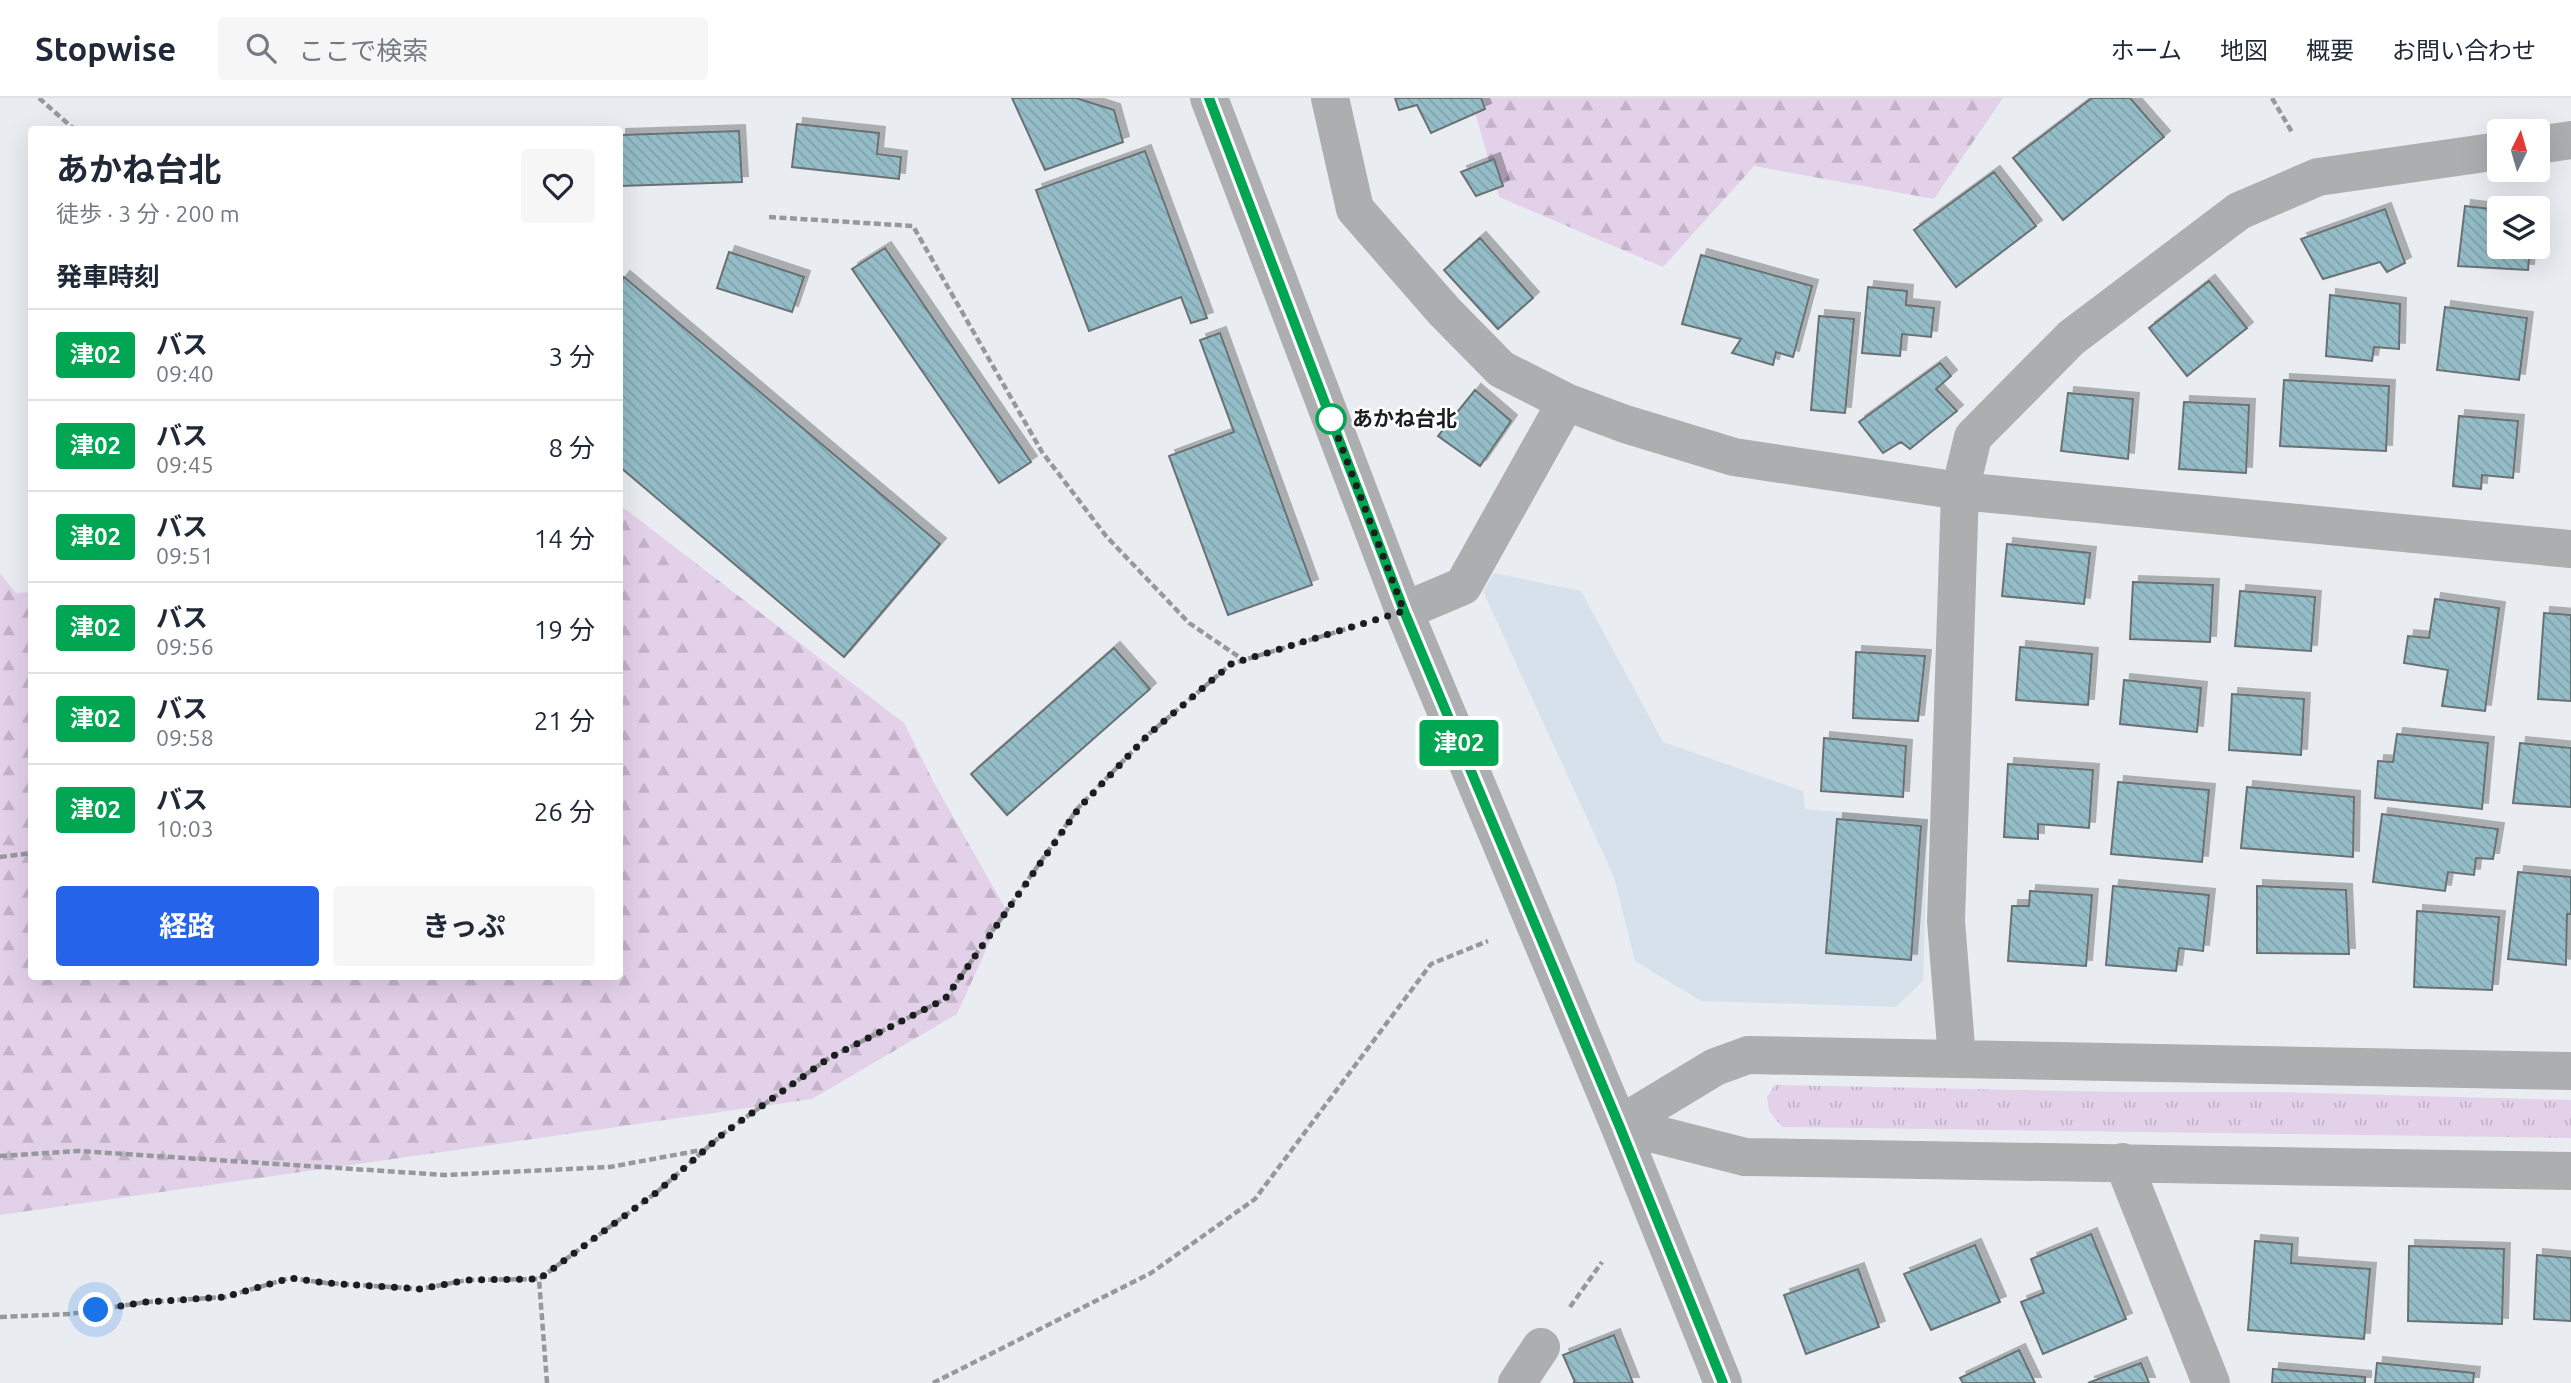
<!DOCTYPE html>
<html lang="ja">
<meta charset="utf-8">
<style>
:root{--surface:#fff;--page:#f6f6f7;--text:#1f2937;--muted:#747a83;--line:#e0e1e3;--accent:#2563eb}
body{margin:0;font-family:Ubuntu,"Noto Sans JP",sans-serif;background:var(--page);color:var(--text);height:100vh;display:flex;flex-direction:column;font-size:26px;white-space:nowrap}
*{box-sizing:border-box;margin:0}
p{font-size:23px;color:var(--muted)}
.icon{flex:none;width:38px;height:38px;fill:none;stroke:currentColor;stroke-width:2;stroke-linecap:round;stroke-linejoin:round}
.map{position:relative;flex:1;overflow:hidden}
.sheet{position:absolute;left:28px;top:28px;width:595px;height:854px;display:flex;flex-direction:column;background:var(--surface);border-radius:7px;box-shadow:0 7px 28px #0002}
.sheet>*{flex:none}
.badge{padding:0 14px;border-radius:5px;font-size:24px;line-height:46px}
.needle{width:46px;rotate:5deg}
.buttons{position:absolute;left:2487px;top:21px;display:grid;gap:14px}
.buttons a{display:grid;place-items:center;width:63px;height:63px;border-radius:7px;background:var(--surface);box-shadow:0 7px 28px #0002;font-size:35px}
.you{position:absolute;width:35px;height:35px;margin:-18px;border:5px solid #fff;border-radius:50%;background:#1a73e8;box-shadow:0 0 0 10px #1a73e833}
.map>.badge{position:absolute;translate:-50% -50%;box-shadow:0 0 0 4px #fff}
h2{padding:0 28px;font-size:26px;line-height:63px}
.round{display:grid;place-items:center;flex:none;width:74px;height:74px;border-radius:7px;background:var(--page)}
.summary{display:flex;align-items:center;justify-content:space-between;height:119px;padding:0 28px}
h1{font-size:33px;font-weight:700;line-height:52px}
.cta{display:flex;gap:14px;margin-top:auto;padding:14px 28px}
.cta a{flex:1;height:80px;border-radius:7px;background:var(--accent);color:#fff;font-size:28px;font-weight:700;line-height:80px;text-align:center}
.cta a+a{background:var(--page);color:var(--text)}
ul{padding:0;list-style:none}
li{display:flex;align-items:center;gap:21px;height:91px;padding:0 28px;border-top:2px solid var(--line)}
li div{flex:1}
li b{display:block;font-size:26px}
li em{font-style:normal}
li .badge{min-width:77px;font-weight:700;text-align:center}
header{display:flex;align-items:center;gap:42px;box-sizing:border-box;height:98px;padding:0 35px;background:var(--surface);border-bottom:2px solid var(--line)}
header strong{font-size:33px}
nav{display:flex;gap:38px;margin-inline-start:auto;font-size:24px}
.search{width:490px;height:63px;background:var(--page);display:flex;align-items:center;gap:18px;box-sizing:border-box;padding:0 24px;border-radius:7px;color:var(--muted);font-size:26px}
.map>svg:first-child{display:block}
.built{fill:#d7e1eb}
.grass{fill:url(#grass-tufts)}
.forest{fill:url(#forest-firs)}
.building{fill:url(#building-back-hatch);stroke:#6b7173;stroke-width:2;filter:url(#shadow)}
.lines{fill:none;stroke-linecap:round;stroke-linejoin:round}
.path{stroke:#96999c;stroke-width:4.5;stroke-dasharray:7 3.5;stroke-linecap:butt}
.minor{stroke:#adaeb0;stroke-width:38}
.line-casing{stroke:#fff;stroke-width:16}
.line{stroke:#00a651;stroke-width:10}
.walk{stroke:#1c1d1f;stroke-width:7;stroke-dasharray:0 12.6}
.stop-dot{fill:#fff;stroke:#00a651;stroke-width:3.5}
.labels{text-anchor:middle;stroke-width:5;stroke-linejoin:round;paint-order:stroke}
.stop-label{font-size:21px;font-weight:bold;fill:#1c1d1f;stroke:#fff;text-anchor:start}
</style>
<header>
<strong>Stopwise</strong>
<div class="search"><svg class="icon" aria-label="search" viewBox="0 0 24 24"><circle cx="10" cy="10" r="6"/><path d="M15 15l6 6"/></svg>ここで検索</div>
<nav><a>ホーム</a><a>地図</a><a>概要</a><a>お問い合わせ</a></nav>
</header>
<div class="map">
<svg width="2571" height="1285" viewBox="0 0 2571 1285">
<defs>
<pattern id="grass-tufts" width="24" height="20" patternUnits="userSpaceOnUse" patternTransform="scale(1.75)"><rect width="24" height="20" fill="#e3d1ea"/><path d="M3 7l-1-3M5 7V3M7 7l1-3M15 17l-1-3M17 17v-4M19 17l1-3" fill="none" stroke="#c2b3c8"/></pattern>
<pattern id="forest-firs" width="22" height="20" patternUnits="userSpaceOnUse" patternTransform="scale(1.75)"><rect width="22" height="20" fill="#e3d1ea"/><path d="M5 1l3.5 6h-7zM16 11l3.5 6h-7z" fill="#c2b3c8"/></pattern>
<pattern id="building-back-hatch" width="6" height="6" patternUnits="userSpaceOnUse" patternTransform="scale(1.75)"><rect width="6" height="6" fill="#94bdc8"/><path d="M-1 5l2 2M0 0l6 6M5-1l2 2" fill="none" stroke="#7fa2ab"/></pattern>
<filter id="shadow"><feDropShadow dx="6" dy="-6" stdDeviation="0" flood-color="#0004"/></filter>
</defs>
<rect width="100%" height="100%" fill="#e9edf2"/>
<path class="built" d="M1494,475L1581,493L1663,644L1803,693L1805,711L1928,722L1923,883L1896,909L1701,903L1635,863L1614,779L1483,493Z"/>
<path class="grass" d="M1775,987L2126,994H2279L2571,1002V1040L1782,1029L1769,1013L1767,999Z"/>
<path class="forest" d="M1471,0H2003L1934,101L1754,68L1663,169L1499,99Z
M620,407L904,625L933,683L1005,810L957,916L812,1001L0,1117V475L16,495L31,494L32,878H620Z"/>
<path class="building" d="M1012,0H1076L1114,12L1123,44L1045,72Z
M1395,0H1481L1485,11L1431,35L1417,7L1399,12Z
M2092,0H2130L2164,39L2063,122L2013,60Z
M797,26L879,35L877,56L901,59L899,81L792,69Z
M739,33L742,84L620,88V37Z
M1145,53L1207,220L1191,225L1181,199L1089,233L1036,92Z
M1494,61L1503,88L1476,98L1461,74Z
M1994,74L2036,128L1956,189L1914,132Z
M2465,108L2499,112V149H2530L2528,172L2458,168Z
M2385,111L2405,165L2387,174L2380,164L2323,181L2301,141Z
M1480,140L1533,200L1498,231L1444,172Z
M885,150L1031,364L999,385L852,171Z
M729,154L804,179L792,214L717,190Z
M1701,157L1812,188L1793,259L1776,254L1773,267L1732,255L1741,241L1682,226Z
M624,179L940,446L844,559L620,369V184Z
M2209,183L2247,230L2187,278L2149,230Z
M1868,189L1907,193L1906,207L1934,210L1931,239L1902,236L1900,258L1862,255Z
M2330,197L2400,206L2399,251L2374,249L2372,263L2326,258Z
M2445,209L2527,220L2519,282L2437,272Z
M1819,218L1854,221L1845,315L1811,312Z
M1220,235L1312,487L1228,517L1169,358L1234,334L1200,242Z
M1940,265L1951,278L1936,291L1957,313L1910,351L1901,344L1883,355L1859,324Z
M2284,282L2389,288L2386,353L2280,348Z
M1475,292L1511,323L1480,368L1438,338Z
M2068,295L2133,301L2128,361L2061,353Z
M2184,304L2249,307L2246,375L2179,371Z
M2459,318L2518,323L2513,380L2482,377L2481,391L2453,388Z
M2007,446L2090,455L2084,506L2002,498Z
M2133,484L2213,487L2210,544L2130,541Z
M2240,493L2315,499L2311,553L2235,548Z
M2435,501L2499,510L2485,613L2442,608L2448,572L2404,565L2408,538L2429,540Z
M2544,515L2571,517V603L2538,601Z
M2020,549L2092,556L2088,607L2016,602Z
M1114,550L1150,591L1007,717L971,676Z
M1856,554L1925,558L1918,623L1853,620Z
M2124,582L2201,590L2197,634L2120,626Z
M2232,596L2304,601L2301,657L2229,652Z
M2397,636L2488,645L2482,711L2375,700L2378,663L2393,664Z
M1824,640L1906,648L1903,699L1821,693Z
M2520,645L2571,650V709L2513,705Z
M2008,666L2093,672L2089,730L2038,726V741L2004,739Z
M2118,684L2209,692L2202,764L2111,756Z
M2247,689L2354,699L2353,759L2241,750Z
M2382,716L2498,731L2493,761L2476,760L2474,777L2448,774L2445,793L2373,784Z
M1837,721L1921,728L1911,862L1826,855Z
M2518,774L2571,779V816H2567L2566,867L2508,861Z
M2113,788L2209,797L2203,853L2179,850L2176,873L2106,867Z
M2257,788L2346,792L2349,856L2257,855Z
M2030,793L2092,797L2086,868L2008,863L2012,808H2029Z
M2417,813L2499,819L2492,892L2414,889Z
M2091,1136L2126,1221L2043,1256L2021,1204L2044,1195L2031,1161Z
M2255,1143L2292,1146L2291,1165L2370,1171L2364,1241L2248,1232Z
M1975,1147L2000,1204L1931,1232L1904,1176Z
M2409,1148L2504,1151L2502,1226L2408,1223Z
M2537,1157L2571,1160V1223L2534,1221Z
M1858,1171L1879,1229L1806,1256L1784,1197Z
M1614,1237L1633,1285H1573L1575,1284L1563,1257Z
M2019,1252L2035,1285H1963L1960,1280Z
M2141,1265L2149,1285H2088Z
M2377,1265L2474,1275L2473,1285H2375Z
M2273,1271L2365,1279V1285H2272Z"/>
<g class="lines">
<path class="path" d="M39,0L75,32
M2272,0L2293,36
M769,119L913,128L1042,354L1106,438L1189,525L1245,563
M0,759L32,755
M0,1058L79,1053L445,1077L610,1069L707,1051
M1570,1209L1602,1164
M0,1219L70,1216L146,1204L225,1199L290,1180L326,1185L421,1191L467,1182L539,1181
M547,1285L539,1181L657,1094L724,1035L829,960L945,901L1078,710L1149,636L1231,566L1356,528
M933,1285L1151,1175L1255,1101L1431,866L1488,843"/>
<path class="minor" d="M1209,0L1404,513L1619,1027L1723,1285
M1330,0L1355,111L1444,213L1501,271L1566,304L1625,326L1734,359L1960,393L2571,451
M2538,47L2571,42
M1404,513L1463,488L1566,304
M1957,961L1946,823L1960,393L1973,339L2071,240L2239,113L2318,79L2499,53
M1619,1027L1715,969L1748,957L2571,973
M1619,1027L1745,1059L2571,1073
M2123,1064L2211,1285
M1517,1285L1541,1249"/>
</g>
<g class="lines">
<g class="line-casing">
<path id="line" d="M1209,0L1404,513L1619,1027L1723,1285"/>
</g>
<use href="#line" class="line"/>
<path class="walk" d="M96,1212L146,1204L225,1199L290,1180L326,1185L421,1191L467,1182L539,1181L657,1094L724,1035L829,960L945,901L1079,710L1149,636L1231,566L1404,513L1331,321"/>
</g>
<circle class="stop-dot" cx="1331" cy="321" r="14"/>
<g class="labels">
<g class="stop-label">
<text x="1352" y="328">あかね台北</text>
</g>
</g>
</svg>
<div class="buttons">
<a><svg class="needle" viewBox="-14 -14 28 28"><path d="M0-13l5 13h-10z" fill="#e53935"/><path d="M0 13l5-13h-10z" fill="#747a83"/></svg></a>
<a><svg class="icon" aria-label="layers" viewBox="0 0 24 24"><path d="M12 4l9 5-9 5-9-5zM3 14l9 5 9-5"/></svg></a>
</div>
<div class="you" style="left:96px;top:1212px"></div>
<b class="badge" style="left:1459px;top:645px;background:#00a651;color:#fff">津02</b>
<section class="sheet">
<div class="summary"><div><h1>あかね台北</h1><p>徒歩 · 3 分 · 200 m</p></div><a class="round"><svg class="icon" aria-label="heart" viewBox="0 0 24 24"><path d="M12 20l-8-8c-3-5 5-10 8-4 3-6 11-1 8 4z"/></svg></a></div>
<h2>発車時刻</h2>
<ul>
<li><span class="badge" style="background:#00a651;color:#fff">津02</span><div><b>バス</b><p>09:40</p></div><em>3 分</em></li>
<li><span class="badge" style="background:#00a651;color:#fff">津02</span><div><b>バス</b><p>09:45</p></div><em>8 分</em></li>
<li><span class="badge" style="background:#00a651;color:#fff">津02</span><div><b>バス</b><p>09:51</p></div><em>14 分</em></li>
<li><span class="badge" style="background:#00a651;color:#fff">津02</span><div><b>バス</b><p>09:56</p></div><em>19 分</em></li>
<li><span class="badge" style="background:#00a651;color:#fff">津02</span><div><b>バス</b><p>09:58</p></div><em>21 分</em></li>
<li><span class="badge" style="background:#00a651;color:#fff">津02</span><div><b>バス</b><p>10:03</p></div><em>26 分</em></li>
</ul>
<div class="cta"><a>経路</a><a>きっぷ</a></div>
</section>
</div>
